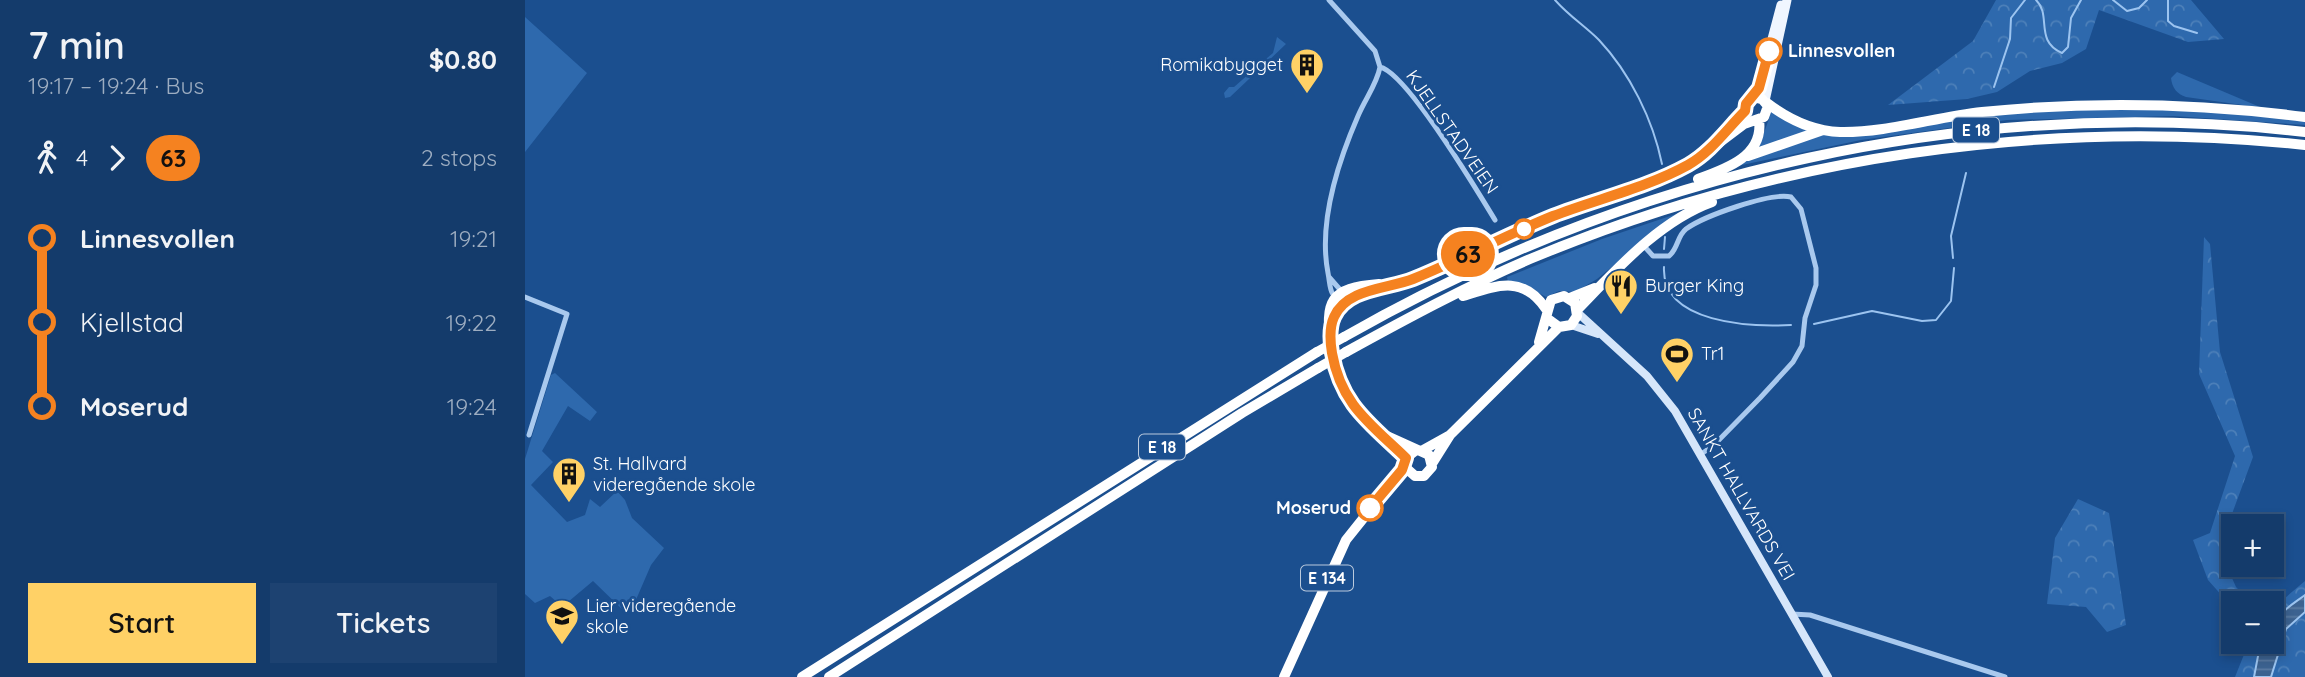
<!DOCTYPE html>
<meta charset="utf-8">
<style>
:root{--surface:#143b6b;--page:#1d4271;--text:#f1f3f6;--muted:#9dadc1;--line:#33557e;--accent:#ffd166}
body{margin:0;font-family:Quicksand,sans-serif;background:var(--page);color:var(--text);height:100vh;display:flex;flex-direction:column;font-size:26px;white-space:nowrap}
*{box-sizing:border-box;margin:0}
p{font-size:23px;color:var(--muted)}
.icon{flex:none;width:38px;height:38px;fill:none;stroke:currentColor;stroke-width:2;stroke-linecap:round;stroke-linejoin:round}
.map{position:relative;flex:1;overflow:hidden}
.side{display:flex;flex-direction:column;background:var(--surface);width:525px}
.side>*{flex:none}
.badge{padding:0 14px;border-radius:23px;font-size:24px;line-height:46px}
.controls{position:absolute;left:1696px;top:514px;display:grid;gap:14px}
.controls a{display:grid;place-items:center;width:63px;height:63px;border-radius:0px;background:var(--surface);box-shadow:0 4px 10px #0003,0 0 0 2px var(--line);font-size:35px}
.map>.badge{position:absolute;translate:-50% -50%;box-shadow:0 0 0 4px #fff}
.legs{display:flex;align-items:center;gap:10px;height:77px;padding:0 28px;font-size:23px}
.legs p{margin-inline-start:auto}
.headline{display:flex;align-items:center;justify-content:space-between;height:119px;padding:0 28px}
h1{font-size:38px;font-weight:600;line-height:52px}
.button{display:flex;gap:14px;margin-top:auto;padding:14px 28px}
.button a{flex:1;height:80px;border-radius:0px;background:var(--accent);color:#111;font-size:28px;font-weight:600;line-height:80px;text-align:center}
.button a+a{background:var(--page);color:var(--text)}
ul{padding:0 28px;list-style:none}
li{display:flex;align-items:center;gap:24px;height:84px;font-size:26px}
li i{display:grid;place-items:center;width:10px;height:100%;margin:0 9px;background:currentColor}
li i::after{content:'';width:18px;height:18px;margin:-9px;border:5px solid;border-radius:50%;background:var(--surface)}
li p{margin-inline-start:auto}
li:first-child i{background:linear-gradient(#0000 50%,currentColor 0)}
li:last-child i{background:linear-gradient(currentColor 50%,#0000 0)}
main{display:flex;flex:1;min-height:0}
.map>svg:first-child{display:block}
.green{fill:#2e69ad}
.forest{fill:url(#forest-crowns)}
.water{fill:url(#water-rules);stroke:#9cc4f0;stroke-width:2}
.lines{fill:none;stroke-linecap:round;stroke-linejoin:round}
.stream{stroke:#9cc4f0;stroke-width:2}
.street{stroke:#a9c9ee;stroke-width:5}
.secondary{stroke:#d6e6fa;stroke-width:8}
.primary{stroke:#f0f6ff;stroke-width:9}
.highway{stroke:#fff;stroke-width:10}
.highway-bridge{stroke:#fff;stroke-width:10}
.line-1-casing{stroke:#fff;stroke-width:16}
.line-1{stroke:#f58220;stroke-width:10}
.stop-1-dot{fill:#fff;stroke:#f58220;stroke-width:3.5}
.labels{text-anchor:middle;stroke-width:6;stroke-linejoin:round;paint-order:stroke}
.shield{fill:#1b4f8f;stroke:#bbcadd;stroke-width:2}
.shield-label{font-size:16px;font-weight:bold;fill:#fff}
.stop-label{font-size:18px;font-weight:bold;fill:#fff;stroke:#1b4f8f;text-anchor:start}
.poi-label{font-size:18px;fill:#fff;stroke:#1b4f8f;text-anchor:start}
.street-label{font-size:18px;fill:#fff;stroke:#1b4f8f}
</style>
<main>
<section class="side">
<div class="headline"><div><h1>7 min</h1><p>19:17 – 19:24 · Bus</p></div><b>$0.80</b></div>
<div class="legs"><svg class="icon" aria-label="walk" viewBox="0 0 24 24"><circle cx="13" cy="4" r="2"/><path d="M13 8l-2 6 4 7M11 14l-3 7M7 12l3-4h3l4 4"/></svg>4<svg class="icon" aria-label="forward" viewBox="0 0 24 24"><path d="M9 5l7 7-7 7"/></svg><b class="badge" style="background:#f58220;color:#111">63</b><p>2 stops</p></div>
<ul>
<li><i style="color:#f58220"></i><b>Linnesvollen</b><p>19:21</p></li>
<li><i style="color:#f58220"></i><span>Kjellstad</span><p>19:22</p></li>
<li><i style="color:#f58220"></i><b>Moserud</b><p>19:24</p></li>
</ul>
<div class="button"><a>Start</a><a>Tickets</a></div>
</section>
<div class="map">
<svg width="1780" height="677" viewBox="0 0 1780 677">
<defs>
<pattern id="forest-crowns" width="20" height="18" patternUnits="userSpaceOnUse" patternTransform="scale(1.75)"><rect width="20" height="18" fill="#2e69ad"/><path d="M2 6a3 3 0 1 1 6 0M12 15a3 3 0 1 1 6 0" fill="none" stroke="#4d80b9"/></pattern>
<pattern id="water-rules" width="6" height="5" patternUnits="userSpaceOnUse" patternTransform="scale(1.75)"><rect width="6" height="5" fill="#3c6290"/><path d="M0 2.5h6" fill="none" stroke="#597aa1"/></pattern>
</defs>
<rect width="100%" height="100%" fill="#1b4f8f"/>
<path class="green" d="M0,17L62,73L0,152Z
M752,37L761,44L705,97L700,98L699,93L704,87H709L748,53Z
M1652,72L1735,107L1780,114L1661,97C1652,94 1647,88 1646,78Z
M1653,108L1780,119V125L1648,116L1482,120L1336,140L1212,166L1224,159L1299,134L1509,111Z
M1247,110L1287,131L1233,150Z
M1154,213L1072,279L1050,292L1034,291L1021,297L996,283L983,282L982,277L1077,239Z
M30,373L72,412L65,421L43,406L17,451L28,462L6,485L42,522L60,515L65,499L75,507L92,491L100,500L107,518L139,548L126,565L107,609L100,612L68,581L43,602L33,603L25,596L10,603L0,594V459L26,375Z"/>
<path class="forest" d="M1471,0H1666L1699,39L1663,42L1574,10L1561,49L1537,63L1505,71L1472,92L1442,99L1363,105L1448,41Z
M1679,237L1685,244L1695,352L1728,457L1694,549L1711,587L1727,604H1708V608L1683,580L1668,540L1685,533L1710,456L1674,374Z
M1553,499L1584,513L1601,625L1582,632L1561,607L1522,604L1530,538Z
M1780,581V677H1710L1724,642H1746C1747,606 1754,603 1780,581Z"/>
<path class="water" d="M1780,595V612L1761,629L1746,677H1729L1733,656L1741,642H1746C1746,616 1761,609 1780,595Z"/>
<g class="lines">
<path class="stream" d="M1030,0C1044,16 1060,26 1074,40C1105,73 1128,120 1137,164
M1511,0C1527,15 1509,41 1537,53L1543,47L1546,18L1556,0
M1588,0L1602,11L1614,8L1622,0
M1643,0V21L1649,26L1672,33
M1469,87L1485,39L1486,18L1500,0
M1139,249L1140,237
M1428,258L1426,236L1441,173
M1139,267C1136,324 1227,327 1266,325
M1289,324L1347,311L1397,321L1411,320L1426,301L1429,268"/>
<path class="street" d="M804,0L850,51L855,67C852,84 840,99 833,116C813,162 793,222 803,273C806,288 803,296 820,302
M855,67C882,73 953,192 970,220
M1119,246L1128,256H1144C1153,249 1152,236 1161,229C1179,216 1246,192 1266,197L1276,209L1291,268V285L1280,318L1277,346L1268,362L1235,398L1188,446L1176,454
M804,277L818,293
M0,297L42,314L4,435
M1267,614L1285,615L1480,677"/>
<path class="secondary" d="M1053,313L1122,376L1150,411L1303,677
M1046,325L1073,334"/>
<path class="primary" d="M1228,97L1237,77L1256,5
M1240,101L1262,0"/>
<path class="highway" d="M1242,103C1263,119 1287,131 1315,132C1360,133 1411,117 1457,112C1565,101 1672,103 1780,117
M1201,131L1220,111
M1223,156L1298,130
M1173,179C1201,169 1239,156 1234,120
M854,284C804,288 800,301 806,346C809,368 814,388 827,406C836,418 848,425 859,435C867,442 874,451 881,458
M938,296C973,285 998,275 1021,309
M1045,298L1070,288
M1053,309C1090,271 1134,221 1187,202
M805,337L811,313L832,295L888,279L1004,226L1143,175L1170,161L1219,124L1239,117L1243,106L1237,99L1228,97L1221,104L1220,111
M819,337C1110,171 1445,94 1780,132
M1014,342L1026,300L1039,296L1050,303L1052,316L1046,325L1034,327L1023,319
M821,352C881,319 942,286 1005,259C1249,157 1517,117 1780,145
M862,436L904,455L907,467L899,476H890L881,468V458L891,450
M898,450L925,435L1034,327
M908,462L925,435
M277,677L792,352
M304,677L717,413L793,368
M759,677L821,540L881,465"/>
<path class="highway-bridge" d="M792,352L819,337
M793,368L821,352"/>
</g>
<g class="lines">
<g class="line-1-casing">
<path id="line-1" d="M845,508L877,470L881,458C846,424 816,405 807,353C805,341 804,328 809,317C822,288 863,289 888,279C935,260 981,235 1028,216C1072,199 1121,188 1163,165C1186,152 1201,130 1220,111L1221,104L1234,88L1244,51"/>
</g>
<use href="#line-1" class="line-1"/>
</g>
<defs>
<g id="building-pin" transform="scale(1.75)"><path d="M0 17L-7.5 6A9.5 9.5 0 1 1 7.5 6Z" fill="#ffd166" stroke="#1b4f8f"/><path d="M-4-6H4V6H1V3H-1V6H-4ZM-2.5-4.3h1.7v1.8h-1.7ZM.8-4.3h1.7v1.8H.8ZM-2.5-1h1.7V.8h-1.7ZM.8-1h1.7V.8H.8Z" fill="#111"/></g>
<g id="restaurant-pin" transform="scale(1.75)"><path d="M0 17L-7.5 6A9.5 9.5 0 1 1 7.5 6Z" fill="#ffd166" stroke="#1b4f8f"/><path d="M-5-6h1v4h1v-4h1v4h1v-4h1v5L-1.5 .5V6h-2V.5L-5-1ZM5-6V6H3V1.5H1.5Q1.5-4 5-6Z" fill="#111"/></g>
<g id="stadium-pin" transform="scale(1.75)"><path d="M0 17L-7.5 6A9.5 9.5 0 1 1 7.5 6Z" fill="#ffd166" stroke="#1b4f8f"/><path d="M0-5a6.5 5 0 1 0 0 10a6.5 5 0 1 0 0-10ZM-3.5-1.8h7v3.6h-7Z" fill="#111"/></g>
<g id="school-pin" transform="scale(1.75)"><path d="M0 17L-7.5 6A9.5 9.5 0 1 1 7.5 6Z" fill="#ffd166" stroke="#1b4f8f"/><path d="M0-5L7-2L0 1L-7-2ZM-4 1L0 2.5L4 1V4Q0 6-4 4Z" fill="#111"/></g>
</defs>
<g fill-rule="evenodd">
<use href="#building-pin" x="782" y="65"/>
<use href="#restaurant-pin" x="1096" y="286"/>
<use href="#stadium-pin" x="1152" y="354"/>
<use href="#building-pin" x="44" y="474"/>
<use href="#school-pin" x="37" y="616"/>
</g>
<g class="stop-1-dot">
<circle cx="1244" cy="51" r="12"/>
<circle cx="999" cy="229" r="9"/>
<circle cx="845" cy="508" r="12"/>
</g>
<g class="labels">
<g class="shield">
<rect x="1428" y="117.5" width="46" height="25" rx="5"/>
<rect x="614" y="434.5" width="46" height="25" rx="5"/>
<rect x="776" y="565.5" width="52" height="25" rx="5"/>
</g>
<g class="shield-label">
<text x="1451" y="136">E 18</text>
<text x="637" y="453">E 18</text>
<text x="802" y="584">E 134</text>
</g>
<g class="stop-label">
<text x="1263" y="57">Linnesvollen</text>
<text x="826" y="514" text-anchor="end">Moserud</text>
</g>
<g class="poi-label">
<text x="758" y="71" text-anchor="end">Romikabygget</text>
<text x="1120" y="292">Burger King</text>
<text x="1176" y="360">Tr1</text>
<text x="68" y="470">St. Hallvard<tspan x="68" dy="21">videregående skole</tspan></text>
<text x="61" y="612">Lier videregående<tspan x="61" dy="21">skole</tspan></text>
</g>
<g class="street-label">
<text transform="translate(927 132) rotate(55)" y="6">KJELLSTADVEIEN</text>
<text transform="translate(1216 494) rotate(60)" y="6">SANKT HALLVARDS VEI</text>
</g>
</g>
</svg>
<div class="controls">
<a>+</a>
<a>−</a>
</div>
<b class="badge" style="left:943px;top:254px;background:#f58220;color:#111">63</b>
</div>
</main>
